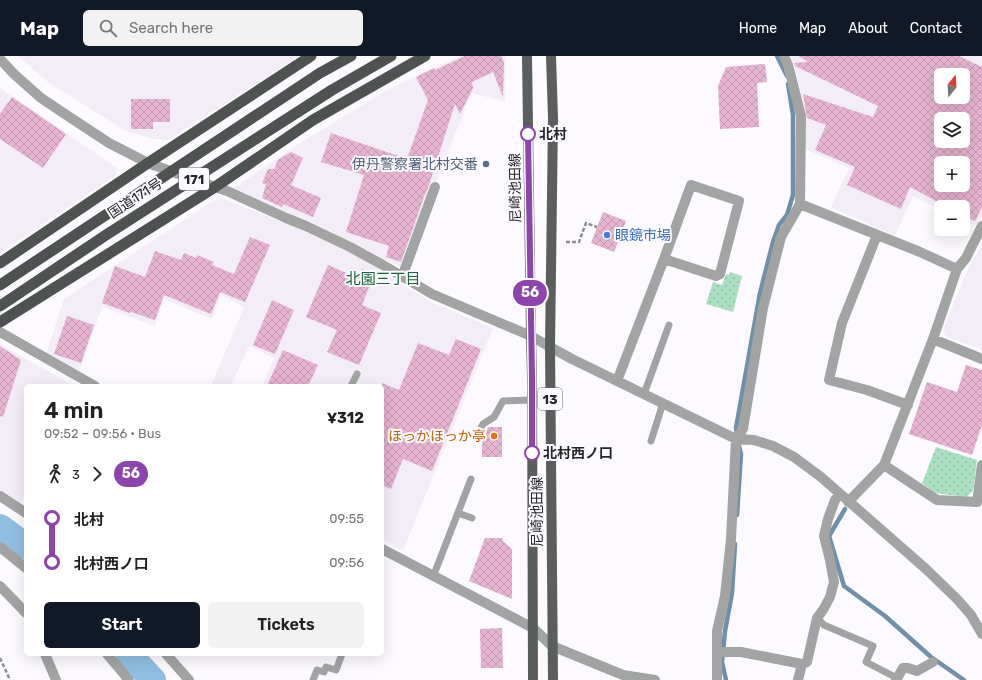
<!DOCTYPE html>
<meta charset="utf-8">
<style>
:root{--surface:#fff;--page:#f2f2f2;--text:#202124;--muted:#757577;--accent:#111827}
body{margin:0;font-family:Rubik,"Noto Sans JP",sans-serif;background:var(--page);color:var(--text);height:100vh;display:flex;flex-direction:column;font-size:15px;white-space:nowrap}
*{box-sizing:border-box;margin:0}
p{font-size:13px;color:var(--muted)}
.icon{flex:none;width:22px;height:22px;fill:none;stroke:currentColor;stroke-width:2;stroke-linecap:round;stroke-linejoin:round}
.map{position:relative;flex:1;overflow:hidden}
.details{position:absolute;left:24px;top:328px;width:360px;height:272px;display:flex;flex-direction:column;background:var(--surface);border-radius:6px;box-shadow:0 4px 16px #0002}
.details>*{flex:none}
.badge{padding:0 8px;border-radius:13px;font-size:14px;line-height:26px}
.needle{width:26px;rotate:18deg}
.fabs{position:absolute;left:934px;top:12px;display:grid;gap:8px}
.fabs a{display:grid;place-items:center;width:36px;height:36px;border-radius:6px;background:var(--surface);box-shadow:0 4px 16px #0002;font-size:20px}
.map>.badge{position:absolute;translate:-50% -50%;box-shadow:0 0 0 2px #fff}
.legs{display:flex;align-items:center;gap:6px;height:44px;padding:0 20px;font-size:13px}
.legs p{margin-inline-start:auto}
.headline{display:flex;align-items:center;justify-content:space-between;height:68px;padding:0 20px}
h1{font-size:22px;font-weight:600;line-height:30px}
.button{display:flex;gap:8px;margin-top:auto;padding:8px 20px}
.button a{flex:1;height:46px;border-radius:6px;background:var(--accent);color:#fff;font-size:16px;font-weight:600;line-height:46px;text-align:center}
.button a+a{background:var(--page);color:var(--text)}
ul{padding:0 20px;list-style:none}
li{display:flex;align-items:center;gap:14px;height:44px;font-size:15px}
li i{display:grid;place-items:center;width:6px;height:100%;margin:0 5px;background:currentColor}
li i::after{content:'';width:10px;height:10px;margin:-5px;border:3px solid;border-radius:50%;background:var(--surface)}
li p{margin-inline-start:auto}
li:first-child i{background:linear-gradient(#0000 50%,currentColor 0)}
li:last-child i{background:linear-gradient(currentColor 50%,#0000 0)}
header{display:flex;align-items:center;gap:24px;box-sizing:border-box;height:56px;padding:0 20px;background:var(--accent);color:#fff}
header strong{font-size:19px}
nav{display:flex;gap:22px;margin-inline-start:auto;font-size:14px}
.search{width:280px;height:36px;background:var(--page);display:flex;align-items:center;gap:10px;box-sizing:border-box;padding:0 14px;border-radius:6px;color:var(--muted);font-size:15px}
.map>svg:first-child{display:block}
.built{fill:#f3edf8;fill-rule:evenodd}
.park{fill:url(#park-dots)}
.lines{fill:none;stroke-linecap:round;stroke-linejoin:round}
.stream{stroke:#7090a9;stroke-width:4.5}
.river{stroke:#8fbee1;stroke-width:26}
.building{fill:url(#building-cross-hatch);fill-rule:evenodd}
.path{stroke:#8e8c8f;stroke-width:2.5;stroke-dasharray:4 2;stroke-linecap:butt}
.service{stroke:#a2a4a4;stroke-width:7}
.minor{stroke:#a2a4a4;stroke-width:10}
.tertiary{stroke:#a2a4a4;stroke-width:10}
.primary{stroke:#5a5e5d;stroke-width:10}
.trunk{stroke:#4e5251;stroke-width:11}
.trunk-bridge{stroke:#4e5251;stroke-width:11}
.line-1-casing{stroke:#fff;stroke-width:9}
.line-1{stroke:#8e44ad;stroke-width:6}
.stop-1-dot{fill:#fff;stroke:#8e44ad;stroke-width:2}
.service-dot{fill:#5c6f8a;stroke:#fcfafe;stroke-width:1.5}
.shop-dot{fill:#3f7fe0;stroke:#fcfafe;stroke-width:1.5}
.food-dot{fill:#e8710a;stroke:#fcfafe;stroke-width:1.5}
.labels{text-anchor:middle;stroke-width:4;stroke-linejoin:round;paint-order:stroke}
.shield{fill:#fcfafe;stroke:#676668;stroke-width:1}
.shield-label{font-size:13px;font-weight:bold;fill:#272627}
.stop-label{font-size:14px;font-weight:bold;fill:#272627;stroke:#fcfafe;text-anchor:start}
.service-label{font-size:14px;fill:#4e5e75;stroke:#fcfafe;text-anchor:end}
.street-label{font-size:14px;fill:#272627;stroke:#fcfafe}
.shop-label{font-size:14px;fill:#366cbe;stroke:#fcfafe;text-anchor:start}
.food-label{font-size:14px;fill:#c56008;stroke:#fcfafe;text-anchor:end}
.neighbourhood-label{font-size:15px;fill:#18653b;stroke:#fcfafe}
</style>
<header>
<strong>Map</strong>
<div class="search"><svg class="icon" aria-label="search" viewBox="0 0 24 24"><circle cx="10" cy="10" r="6"/><path d="M15 15l6 6"/></svg>Search here</div>
<nav><a>Home</a><a>Map</a><a>About</a><a>Contact</a></nav>
</header>
<div class="map">
<svg width="982" height="624" viewBox="0 0 982 624">
<defs>
<pattern id="park-dots" width="8" height="8" patternUnits="userSpaceOnUse"><rect width="8" height="8" fill="#abdfc1"/><path d="M2 2h.1M6 6h.1" fill="none" stroke="#93bfa6" stroke-width="1.8" stroke-linecap="round"/></pattern>
<pattern id="building-cross-hatch" width="8" height="8" patternUnits="userSpaceOnUse"><rect width="8" height="8" fill="#e6b3d1"/><path d="M0 0l8 8M0 8l8-8" fill="none" stroke="#c59ab3"/></pattern>
</defs>
<rect width="100%" height="100%" fill="#fcfafe"/>
<path class="built" d="M18,0H299L168,84L153,83L126,75L49,27Z
M459,0H506L505,46L472,37L463,58L436,126L432,125L402,212L354,187L305,163L288,158L231,134L297,89L387,34Z
M790,0H982V158L976,170L963,164V151H941V154L913,140L895,180L831,151L849,112L805,93V54L794,9ZM941,19H963V41H941ZM941,63H963V85H941ZM941,107H963V129H941Z
M0,32L116,111V119L0,197Z
M219,141L302,174L357,200L431,246L493,272L403,495L382,483V330H262L274,302L249,290L231,330H211L244,251L221,239L212,263L164,243L155,270L102,251L79,316L46,298L64,243Z
M982,188V293L946,281L943,274L966,217Z
M0,288L71,328V330H26V436L21,447L0,434Z"/>
<path class="park" d="M730,216L742,220L733,256L706,248L713,226L722,229L726,218L729,219Z
M936,391L977,404L973,435L966,441L935,437L922,427Z"/>
<g class="lines">
<path class="stream" d="M777,0L787,20
M737,379L736,372L760,237L773,186L779,169L787,159L793,139V59L788,28
M845,453L829,480L844,530L885,560L931,601L964,624
M737,459L741,398L739,390
M726,624L722,606L725,575L732,537L735,488"/>
<path class="river" d="M0,471L26,490
M129,598L153,624"/>
</g>
<path class="building" d="M465,0H501L504,6L503,41L493,16L472,26L473,32L460,58L455,48L428,132L425,138L401,206L386,201L389,190L346,176L364,119L321,106L331,77L407,103L428,44L416,21L434,12L435,14Z
M799,0H959L982,11V151L975,165L963,159V151H947L910,131L901,153L847,129L855,111L815,94L826,69L807,62L803,38L873,61L878,50L795,10L794,7L808,6ZM941,19H963V41H941ZM941,63H963V85H941ZM941,107H963V129H941Z
M765,8L767,26L757,27L759,71L720,73L718,30L726,11Z
M12,41L66,78L43,112L0,83V58Z
M131,43H170V66H153V73H131Z
M291,96L303,102L291,129L321,142L313,161L283,148L282,151L262,142L266,128L262,127L268,113H274L278,104Z
M603,156L626,165L614,196L591,187Z
M250,181L270,189L245,246L220,236L211,258L164,239L155,264L131,256L130,257L102,247L115,210L145,221L155,195L181,204L184,197L196,202L197,199L214,206L212,209L234,218Z
M328,209L358,222L362,213L374,218L362,249L381,257L359,309L327,296L337,274L306,261Z
M272,244L294,254L275,298L253,289Z
M67,260L94,269L81,307L54,298Z
M456,283L481,293L432,415L403,403L391,433L382,429V327L399,334L418,287L449,299Z
M0,290L21,304L3,361L0,360Z
M283,294L318,309L308,330H267Z
M966,309L982,314V369L972,399L909,378L927,326L957,336Z
M488,371H502V401H482V388Z
M485,482H502L503,485L512,493V543L469,525Z
M502,572L503,612H481L480,573Z"/>
<g class="lines">
<path class="path" d="M566,186H579L586,167L597,171
M0,602L10,624"/>
<path class="service" d="M351,330L357,318
M644,338L669,269
M480,374L483,368L494,361L503,345L532,344
M651,385L663,347
M458,457L472,462
M433,521L471,423
M817,562L824,569L873,590L866,606L897,622
M313,624L317,614L324,616L326,611L336,614L342,598"/>
<path class="minor" d="M784,0L788,9L801,60L800,148L920,196L957,213
M215,131L227,135L286,162L306,170L350,191L383,209L432,238L531,280L550,291L572,303L736,383L754,384L773,390L794,401L821,421L926,513L957,543L971,559L982,578
M877,179L842,267L829,324L867,334L908,349
M402,221L435,131
M933,283L982,303
M617,325L664,203L691,129L739,145L720,218L716,220L664,203
M884,409L937,444L977,446L982,409
M0,440L26,457
M848,446L884,409L933,283L957,213L966,202L982,170
M0,491L26,512
M0,530L26,557
M552,590L623,619L655,624
M717,596H741L802,608L798,624
M45,598L56,624
M107,598L129,624
M166,598L189,624
M802,608L807,606L817,562L823,554L830,541L834,526L830,504L824,480L828,463L835,444L840,438
M717,624V575L725,540L731,483L736,383L743,373L763,252L781,181L800,148
M896,624L903,612H908L917,615L933,606"/>
<path class="tertiary" d="M0,3L14,18L41,42L71,62L109,87L148,107L215,131
M0,276L95,330
M382,493L533,572L552,590"/>
<path class="primary" d="M527,0L531,280L532,321L533,624
M551,0L553,62L550,291L553,624"/>
<path class="trunk" d="M0,207L148,107L311,0
M0,266L215,131L313,64L425,0"/>
<path class="trunk-bridge" d="M0,229L320,17L351,0
M0,250L106,179L332,34L391,0"/>
</g>
<g class="lines">
<g class="line-1-casing">
<path id="line-1" d="M528,78L532,321V397"/>
</g>
<use href="#line-1" class="line-1"/>
</g>
<g class="stop-1-dot">
<circle cx="528" cy="78" r="7"/>
<circle cx="532" cy="397" r="7"/>
</g>
<circle class="service-dot" cx="486" cy="108" r="4"/>
<circle class="shop-dot" cx="607" cy="179" r="4"/>
<circle class="food-dot" cx="494" cy="380" r="4"/>
<g class="labels">
<g class="shield">
<rect x="179" y="112" width="30" height="22" rx="3"/>
<rect x="538" y="332" width="24" height="22" rx="3"/>
</g>
<g class="shield-label">
<text x="194" y="128">171</text>
<text x="550" y="348">13</text>
</g>
<g class="stop-label">
<text x="539" y="83">北村</text>
<text x="543" y="402">北村西ノ口</text>
</g>
<g class="service-label">
<text x="478" y="113">伊丹警察署北村交番</text>
</g>
<g class="street-label">
<text transform="translate(515 132) rotate(-91)" y="5">尼崎池田線</text>
<text transform="translate(135 142) rotate(-33)" y="5">国道171号</text>
<text transform="translate(537 456) rotate(-90)" y="5">尼崎池田線</text>
</g>
<g class="shop-label">
<text x="615" y="184">眼鏡市場</text>
</g>
<g class="food-label">
<text x="486" y="385">ほっかほっか亭</text>
</g>
<g class="neighbourhood-label">
<text x="383" y="228">北園三丁目</text>
</g>
</g>
</svg>
<div class="fabs">
<a><svg class="needle" viewBox="-14 -14 28 28"><path d="M0-13l5 13h-10z" fill="#e53935"/><path d="M0 13l5-13h-10z" fill="#757577"/></svg></a>
<a><svg class="icon" aria-label="layers" viewBox="0 0 24 24"><path d="M12 4l9 5-9 5-9-5zM3 14l9 5 9-5"/></svg></a>
<a>+</a>
<a>−</a>
</div>
<b class="badge" style="left:530px;top:237px;background:#8e44ad;color:#fff">56</b>
<section class="details">
<div class="headline"><div><h1>4 min</h1><p>09:52 – 09:56 · Bus</p></div><b>¥312</b></div>
<div class="legs"><svg class="icon" aria-label="walk" viewBox="0 0 24 24"><circle cx="13" cy="4" r="2"/><path d="M13 8l-2 6 4 7M11 14l-3 7M7 12l3-4h3l4 4"/></svg>3<svg class="icon" aria-label="forward" viewBox="0 0 24 24"><path d="M9 5l7 7-7 7"/></svg><b class="badge" style="background:#8e44ad;color:#fff">56</b></div>
<ul>
<li><i style="color:#8e44ad"></i><b>北村</b><p>09:55</p></li>
<li><i style="color:#8e44ad"></i><b>北村西ノ口</b><p>09:56</p></li>
</ul>
<div class="button"><a>Start</a><a>Tickets</a></div>
</section>
</div>
